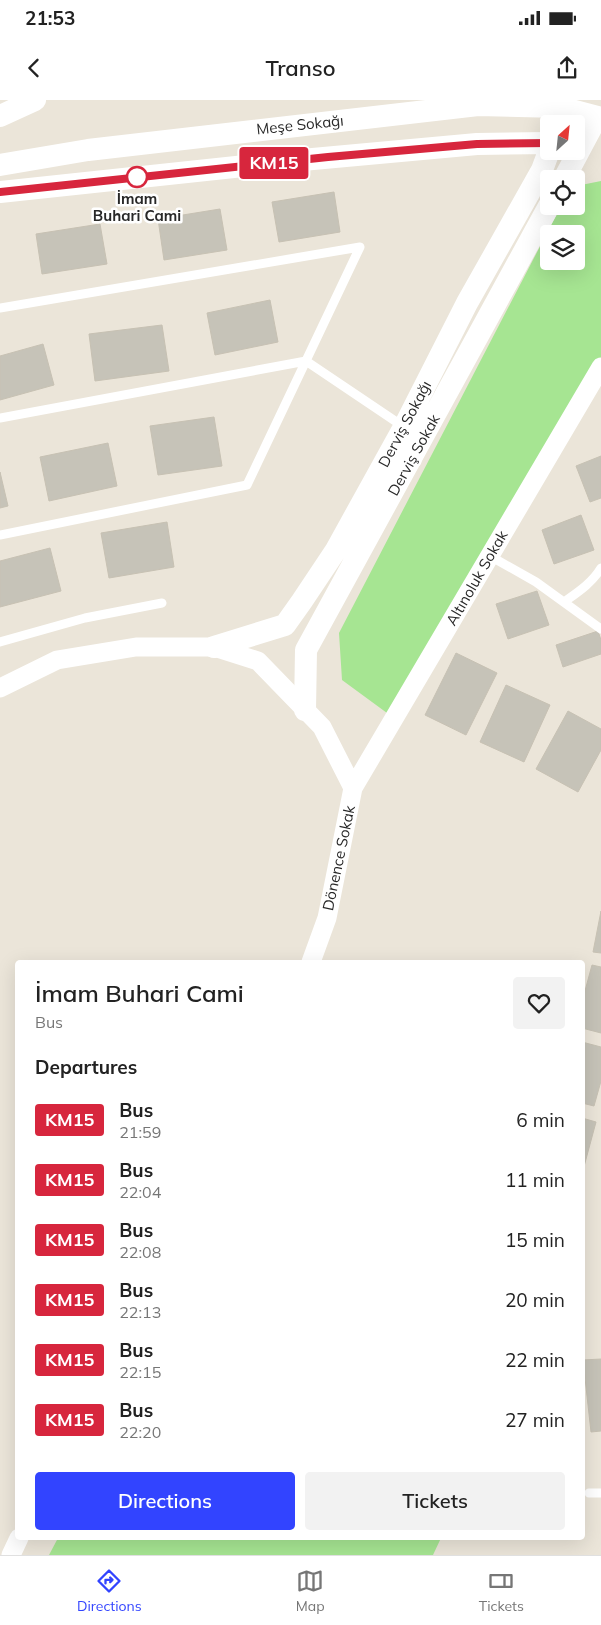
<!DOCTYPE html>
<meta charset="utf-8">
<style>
:root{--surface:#fff;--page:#f2f2f2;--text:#222;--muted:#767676;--line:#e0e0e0;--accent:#3244ff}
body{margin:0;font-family:Mulish,sans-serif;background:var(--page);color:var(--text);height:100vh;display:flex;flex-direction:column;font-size:19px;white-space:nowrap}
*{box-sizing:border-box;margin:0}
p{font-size:16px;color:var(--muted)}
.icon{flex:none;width:28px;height:28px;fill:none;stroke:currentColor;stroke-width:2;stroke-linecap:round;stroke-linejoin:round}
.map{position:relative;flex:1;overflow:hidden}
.details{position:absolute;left:15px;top:860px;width:570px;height:580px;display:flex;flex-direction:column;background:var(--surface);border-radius:5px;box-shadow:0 5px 20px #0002}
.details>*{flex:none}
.badge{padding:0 10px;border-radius:4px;font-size:18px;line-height:32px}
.needle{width:32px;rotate:27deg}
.fabs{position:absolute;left:540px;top:15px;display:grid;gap:10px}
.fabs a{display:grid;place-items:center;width:45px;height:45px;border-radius:5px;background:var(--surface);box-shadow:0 5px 20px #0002;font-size:25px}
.map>.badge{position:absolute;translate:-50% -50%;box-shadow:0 0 0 2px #fff}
h2{padding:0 20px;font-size:19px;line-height:45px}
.round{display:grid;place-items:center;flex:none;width:52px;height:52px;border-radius:5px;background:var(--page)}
.headline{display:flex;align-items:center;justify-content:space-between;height:85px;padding:0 20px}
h1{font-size:24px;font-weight:600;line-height:38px}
.button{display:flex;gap:10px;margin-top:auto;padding:10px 20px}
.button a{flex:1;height:58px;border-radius:5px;background:var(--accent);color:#fff;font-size:20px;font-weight:600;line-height:58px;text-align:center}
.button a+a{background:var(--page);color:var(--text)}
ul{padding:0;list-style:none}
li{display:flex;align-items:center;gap:15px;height:60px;padding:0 20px}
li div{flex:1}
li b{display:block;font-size:19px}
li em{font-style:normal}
li .badge{min-width:55px;font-weight:700;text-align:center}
.status{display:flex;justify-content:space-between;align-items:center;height:35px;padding:0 25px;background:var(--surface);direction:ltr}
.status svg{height:14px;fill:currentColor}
header{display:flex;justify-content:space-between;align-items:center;height:65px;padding:0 20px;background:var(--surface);font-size:22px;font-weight:600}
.dock{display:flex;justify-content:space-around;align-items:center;height:70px;border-top:1px solid var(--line);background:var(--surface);font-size:14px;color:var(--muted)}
.dock a{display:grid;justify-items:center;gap:2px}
.dock .on{color:var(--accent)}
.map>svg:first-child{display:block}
.green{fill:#a6e592;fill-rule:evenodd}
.building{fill:#c6c3b8;stroke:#c7c1b3}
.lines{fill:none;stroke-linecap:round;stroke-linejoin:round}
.service{stroke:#fff;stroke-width:9}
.minor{stroke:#fff;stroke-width:19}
.tertiary{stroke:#fff;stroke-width:22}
.line-casing{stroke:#fff;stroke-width:11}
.line{stroke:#d7263d;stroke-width:8}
.stop-dot{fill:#fff;stroke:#d7263d;stroke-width:2.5}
.labels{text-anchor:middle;stroke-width:5;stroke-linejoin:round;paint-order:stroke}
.street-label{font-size:15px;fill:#282828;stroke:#fff}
.stop-label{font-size:15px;font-weight:bold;fill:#282828;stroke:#fff}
</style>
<div class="status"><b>21:53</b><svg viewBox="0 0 49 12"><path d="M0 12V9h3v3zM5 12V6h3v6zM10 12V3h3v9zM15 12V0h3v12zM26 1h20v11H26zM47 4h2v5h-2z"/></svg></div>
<header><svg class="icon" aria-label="back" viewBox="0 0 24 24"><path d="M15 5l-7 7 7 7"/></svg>Transo<svg class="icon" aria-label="share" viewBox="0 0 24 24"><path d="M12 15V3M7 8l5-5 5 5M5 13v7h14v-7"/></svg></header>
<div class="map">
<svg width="601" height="1455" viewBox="0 0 601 1455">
<rect width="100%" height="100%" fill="#ebe5d9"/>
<path class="green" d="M601,81V274L387,613L342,580L339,533L561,106H576V86ZM549,134H576V161H549Z
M58,1438H441L433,1455H49Z"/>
<path class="building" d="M334,92L340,132L279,142L272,102Z
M220,109L227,150L164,160L158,119Z
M100,124L107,164L42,174L36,134Z
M270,200L278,242L215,255L207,213Z
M162,225L169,271L95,281L89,234Z
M43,244L54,285L0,300V256Z
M214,317L222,366L158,375L150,326Z
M108,343L117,386L49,401L40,357Z
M601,356V398L590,402L576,366Z
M0,372L8,406L0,408Z
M581,415L594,450L554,464L542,430Z
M167,422L174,467L109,478L101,433Z
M50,448L61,491L0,507V461Z
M537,491L549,525L508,539L496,504Z
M598,531L601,540V554L563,567L556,545Z
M456,553L497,573L466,635L425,615Z
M506,585L550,605L524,662L480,642Z
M568,611L601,629V650L578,692L536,669Z
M601,811V853L593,852Z
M592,865L601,867V933L582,928V902Z
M582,942L601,947V981L594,1006L582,1003Z
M582,1018L596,1022L582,1074Z
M601,1259V1331L591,1332L583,1260Z"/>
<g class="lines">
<path class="service" d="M0,208L360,147L247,385L0,435
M0,318L306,261L404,327
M490,456L536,482L601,529
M564,502C578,492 592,483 601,468
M0,542L85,518L162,503
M589,1393H601"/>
<path class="minor" d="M0,588L57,560L136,547H214L258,561L322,627L353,688L327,818L311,862
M353,688L601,267
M11,1455L19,1438"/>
<path class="tertiary" d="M0,16L35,0
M0,65L88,50L478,5L560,7L601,18
M564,79L597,17
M0,92L291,61L477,44L549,43
M214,547L285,525L302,501L336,450L404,327L467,203L542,70L549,51
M305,610L306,550L549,106"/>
</g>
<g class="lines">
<g class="line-casing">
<path id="line" d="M0,92L328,57L477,44L549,43"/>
</g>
<use href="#line" class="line"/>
</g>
<circle class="stop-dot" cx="137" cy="77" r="10"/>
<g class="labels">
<g class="street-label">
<text transform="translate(300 25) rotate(-6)" y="5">Meşe Sokağı</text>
<text transform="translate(405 324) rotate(-62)" y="5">Derviş Sokağı</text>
<text transform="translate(414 355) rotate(-61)" y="5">Derviş Sokak</text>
<text transform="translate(477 478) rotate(-60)" y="5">Altınoluk Sokak</text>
<text transform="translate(339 758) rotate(-78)" y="5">Dönence Sokak</text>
</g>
<g class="stop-label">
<text x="137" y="104">İmam<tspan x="137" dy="17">Buhari Cami</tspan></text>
</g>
</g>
</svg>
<div class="fabs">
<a><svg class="needle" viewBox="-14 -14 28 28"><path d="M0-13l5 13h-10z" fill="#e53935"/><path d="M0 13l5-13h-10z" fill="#767676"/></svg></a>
<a><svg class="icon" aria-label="locate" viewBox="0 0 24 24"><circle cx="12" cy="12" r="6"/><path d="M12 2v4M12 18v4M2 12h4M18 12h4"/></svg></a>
<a><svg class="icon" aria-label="layers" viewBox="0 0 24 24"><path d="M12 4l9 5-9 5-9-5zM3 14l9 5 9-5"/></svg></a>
</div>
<b class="badge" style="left:274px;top:63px;background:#d7263d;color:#fff">KM15</b>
<section class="details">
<div class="headline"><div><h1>İmam Buhari Cami</h1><p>Bus</p></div><a class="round"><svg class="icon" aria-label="heart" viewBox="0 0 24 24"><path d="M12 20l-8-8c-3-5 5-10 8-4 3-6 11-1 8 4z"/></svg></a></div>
<h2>Departures</h2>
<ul>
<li><span class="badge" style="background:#d7263d;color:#fff">KM15</span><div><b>Bus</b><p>21:59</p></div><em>6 min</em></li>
<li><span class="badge" style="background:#d7263d;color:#fff">KM15</span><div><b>Bus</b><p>22:04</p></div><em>11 min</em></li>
<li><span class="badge" style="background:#d7263d;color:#fff">KM15</span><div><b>Bus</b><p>22:08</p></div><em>15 min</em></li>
<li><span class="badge" style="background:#d7263d;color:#fff">KM15</span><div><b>Bus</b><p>22:13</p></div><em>20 min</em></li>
<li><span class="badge" style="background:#d7263d;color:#fff">KM15</span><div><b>Bus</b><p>22:15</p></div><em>22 min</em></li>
<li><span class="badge" style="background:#d7263d;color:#fff">KM15</span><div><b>Bus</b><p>22:20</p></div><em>27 min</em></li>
</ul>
<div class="button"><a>Directions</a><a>Tickets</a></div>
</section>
</div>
<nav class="dock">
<a class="on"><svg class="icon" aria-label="directions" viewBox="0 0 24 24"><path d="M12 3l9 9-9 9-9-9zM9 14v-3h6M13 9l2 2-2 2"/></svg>Directions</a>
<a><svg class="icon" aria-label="map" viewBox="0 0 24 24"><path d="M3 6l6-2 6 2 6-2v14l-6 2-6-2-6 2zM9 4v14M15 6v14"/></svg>Map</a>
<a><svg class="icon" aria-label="tickets" viewBox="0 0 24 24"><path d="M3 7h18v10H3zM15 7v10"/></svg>Tickets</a>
</nav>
